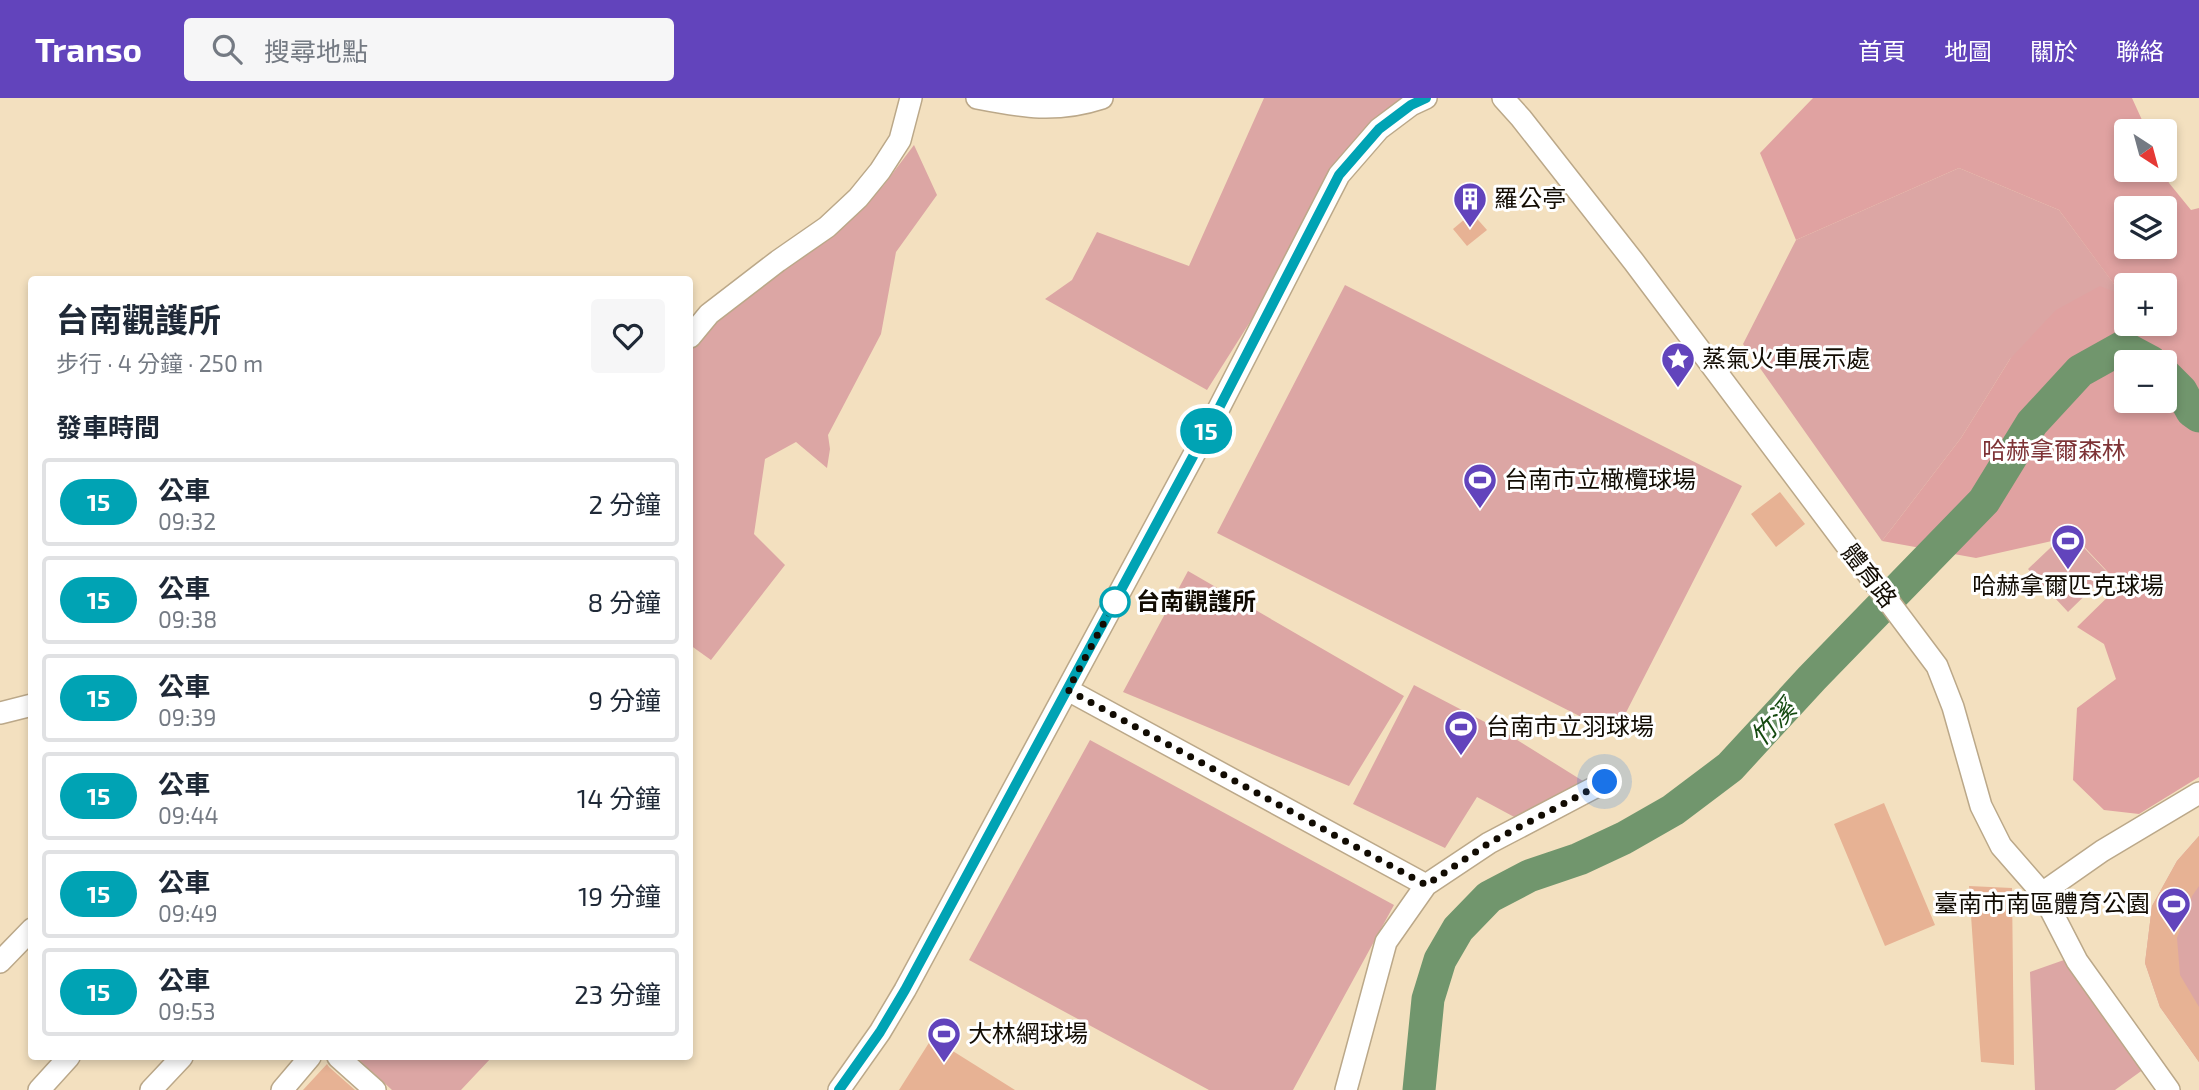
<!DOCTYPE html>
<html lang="zh-TW">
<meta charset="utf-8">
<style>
:root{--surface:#fff;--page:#f6f6f7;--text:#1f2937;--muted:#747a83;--line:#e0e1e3;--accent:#6244bc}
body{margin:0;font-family:"Exo 2","Noto Sans TC",sans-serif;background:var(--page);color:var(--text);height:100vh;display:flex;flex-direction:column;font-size:26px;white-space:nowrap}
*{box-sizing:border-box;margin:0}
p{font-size:23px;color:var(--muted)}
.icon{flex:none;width:38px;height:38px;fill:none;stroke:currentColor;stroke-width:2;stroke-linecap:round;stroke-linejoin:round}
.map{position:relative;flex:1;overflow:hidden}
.side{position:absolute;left:28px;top:178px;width:665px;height:784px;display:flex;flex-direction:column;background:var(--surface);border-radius:7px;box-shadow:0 4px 10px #0003}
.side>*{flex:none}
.badge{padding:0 14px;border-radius:23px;font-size:24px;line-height:46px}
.needle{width:46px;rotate:144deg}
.buttons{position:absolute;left:2114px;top:21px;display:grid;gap:14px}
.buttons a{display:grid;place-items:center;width:63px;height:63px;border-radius:7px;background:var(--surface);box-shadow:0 4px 10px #0003;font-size:35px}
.you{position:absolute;width:35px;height:35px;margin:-18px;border:5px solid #fff;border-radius:50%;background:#1a73e8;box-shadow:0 0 0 10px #1a73e833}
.map>.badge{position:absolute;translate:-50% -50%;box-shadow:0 0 0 4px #fff}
h2{padding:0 28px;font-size:26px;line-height:63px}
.round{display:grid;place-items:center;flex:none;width:74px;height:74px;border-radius:7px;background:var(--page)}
.head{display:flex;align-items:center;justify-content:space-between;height:119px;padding:0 28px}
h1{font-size:33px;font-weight:700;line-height:52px}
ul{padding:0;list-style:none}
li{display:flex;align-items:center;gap:21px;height:88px;margin:0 14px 10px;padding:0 14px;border:4px solid var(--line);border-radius:7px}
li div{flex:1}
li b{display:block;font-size:26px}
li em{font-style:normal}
li .badge{min-width:77px;font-weight:700;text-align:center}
header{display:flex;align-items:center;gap:42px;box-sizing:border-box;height:98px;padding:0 35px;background:var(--accent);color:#fff}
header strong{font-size:33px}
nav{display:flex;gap:38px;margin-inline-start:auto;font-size:24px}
.search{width:490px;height:63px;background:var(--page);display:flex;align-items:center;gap:18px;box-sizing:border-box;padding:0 24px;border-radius:7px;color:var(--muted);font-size:26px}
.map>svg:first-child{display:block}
.green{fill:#dca6a4}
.forest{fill:#e0a2a1;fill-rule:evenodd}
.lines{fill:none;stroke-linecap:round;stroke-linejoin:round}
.river{stroke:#71966d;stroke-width:33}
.building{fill:#e7b294}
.minor-casing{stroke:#bba889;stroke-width:24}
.minor{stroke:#fff;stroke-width:21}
.line-casing{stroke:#fff;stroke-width:16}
.line{stroke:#00a3b4;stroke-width:10}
.walk{stroke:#120c03;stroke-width:7;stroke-dasharray:0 12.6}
.stop-dot{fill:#fff;stroke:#00a3b4;stroke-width:3.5}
.labels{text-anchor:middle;stroke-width:6;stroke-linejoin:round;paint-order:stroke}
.poi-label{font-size:24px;fill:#120c03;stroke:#fff;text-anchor:start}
.park-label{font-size:24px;fill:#7e3336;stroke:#fff}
.street-label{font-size:24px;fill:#120c03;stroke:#fff}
.stop-label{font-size:24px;font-weight:bold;fill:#120c03;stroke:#fff;text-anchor:start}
.water-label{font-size:26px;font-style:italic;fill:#154a10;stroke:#fff}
</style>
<header>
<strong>Transo</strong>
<div class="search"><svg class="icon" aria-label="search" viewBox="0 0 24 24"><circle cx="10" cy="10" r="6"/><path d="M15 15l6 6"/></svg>搜尋地點</div>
<nav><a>首頁</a><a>地圖</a><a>關於</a><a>聯絡</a></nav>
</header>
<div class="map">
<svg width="2199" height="992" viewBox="0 0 2199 992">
<rect width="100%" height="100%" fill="#f3e0bf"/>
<path class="green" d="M1264,0H1405L1288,164L1207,292L1045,201L1072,182L1097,134L1189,168Z
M914,47L937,97L896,154L881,236L828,337L830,351L827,370L796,344L765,361L754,436L785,467L711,562L690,547V245L711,221L830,138L883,88Z
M1959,70L2059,112L2123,198L2010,261L1961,340L1882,443L1743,246L1796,142Z
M1345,187L1742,388L1615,636L1217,435Z
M2068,433L2108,475L2068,514L2028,471Z
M1188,473L1404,598L1349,688L1123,594Z
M1414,587L1506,635L1583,683L1518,721L1477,699L1445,750L1353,706Z
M1090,642L1394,807L1293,992H1209L969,862Z
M2199,738V964L2160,909L2145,865L2152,808L2177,763Z
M2064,862L2144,971L2115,992H2035L2030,874Z
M356,959H492L461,992H392Z"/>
<path class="forest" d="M1813,0H2132L2147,33H2126V72H2163L2169,85L2191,112L2199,110V679L2139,716L2104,712L2073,682L2077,610L2116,581L2104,546L2077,529L2120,487L2074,438L1976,460L1882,443L1961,340L2010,261L2056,212L2100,188L2122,197L2059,112L1959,70L1796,142L1760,55ZM2126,110H2165V149H2126ZM2126,187H2165V226H2126ZM2126,264H2165V303H2126Z"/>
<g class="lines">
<path class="river" d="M2165,277L2181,293L2192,313L2199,318
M1419,992L1428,901L1440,862L1458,831L1489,799L1529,778L1579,761L1624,740L1673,712L1730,669L1812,580L1984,403L2032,325L2080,273L2123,249L2151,264"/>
</g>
<path class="building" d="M1472,115L1487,132L1467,148L1453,131Z
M1780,394L1805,426L1776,449L1751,416Z
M1884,705L1935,827L1885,848L1834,726Z
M2199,738V788L2192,798L2177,840L2180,877L2199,909V964L2160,909L2145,865L2152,808L2177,763Z
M1969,788L2012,790L2014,967L1981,964Z
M932,940L1015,992H899Z
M327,966L329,969L355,992H303Z"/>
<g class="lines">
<g class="minor-casing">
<path id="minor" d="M977,0C1023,9 1056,15 1102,0
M1503,0L1521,20L1634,164L1937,568L1953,609L1981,708L2001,748L2042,795L2077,863L2169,992
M690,239L709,216L778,163L827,129L858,100L880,73L900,42L911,0
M1068,592L1426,787
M0,615L32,607
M2042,795L2102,753L2199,695
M0,864L32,831
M338,959L375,992
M39,992L69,959
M151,992L182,959
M282,992L310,959
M839,992L880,934L905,892L1218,312L1339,77L1379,31L1411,7L1426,0
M1346,992L1386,844L1426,787L1489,745L1605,684"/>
</g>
<use href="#minor" class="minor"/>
</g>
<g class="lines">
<g class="line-casing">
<path id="line" d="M839,992L880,934L905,892L1218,312L1339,77L1379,31L1411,7L1426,0"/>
</g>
<use href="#line" class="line"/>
<path class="walk" d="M1115,504L1068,592L1426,787L1489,745L1605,684"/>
</g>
<defs>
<g id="building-pin" transform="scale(1.75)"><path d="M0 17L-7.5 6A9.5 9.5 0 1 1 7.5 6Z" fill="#6244bc" stroke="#fff"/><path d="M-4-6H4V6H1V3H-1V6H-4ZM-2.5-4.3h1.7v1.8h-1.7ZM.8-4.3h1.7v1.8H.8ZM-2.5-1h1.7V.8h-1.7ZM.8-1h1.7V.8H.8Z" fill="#fff"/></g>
<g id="sight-pin" transform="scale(1.75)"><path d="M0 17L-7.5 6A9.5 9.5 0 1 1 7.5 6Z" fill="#6244bc" stroke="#fff"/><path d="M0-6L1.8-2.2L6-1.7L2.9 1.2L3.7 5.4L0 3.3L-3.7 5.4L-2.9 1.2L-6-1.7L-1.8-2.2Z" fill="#fff"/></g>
<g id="stadium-pin" transform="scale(1.75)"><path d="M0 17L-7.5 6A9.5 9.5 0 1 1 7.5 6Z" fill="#6244bc" stroke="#fff"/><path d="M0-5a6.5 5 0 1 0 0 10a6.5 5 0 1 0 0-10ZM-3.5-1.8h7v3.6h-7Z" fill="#fff"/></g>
</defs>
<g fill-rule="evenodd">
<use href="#building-pin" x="1470" y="101"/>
<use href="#sight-pin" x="1678" y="261"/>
<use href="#stadium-pin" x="1480" y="382"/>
<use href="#stadium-pin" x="2068" y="443"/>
<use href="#stadium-pin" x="1461" y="629"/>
<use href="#stadium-pin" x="2174" y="806"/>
<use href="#stadium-pin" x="944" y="936"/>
</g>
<circle class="stop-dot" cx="1115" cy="504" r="14"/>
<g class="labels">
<g class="poi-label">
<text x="1494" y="109">羅公亭</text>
<text x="1702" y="269">蒸氣火車展示處</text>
<text x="1504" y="390">台南市立橄欖球場</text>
<text x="2068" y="496" text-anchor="middle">哈赫拿爾匹克球場</text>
<text x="1486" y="637">台南市立羽球場</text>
<text x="2150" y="814" text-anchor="end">臺南市南區體育公園</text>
<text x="968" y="944">大林網球場</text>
</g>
<g class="park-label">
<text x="2054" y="361">哈赫拿爾森林</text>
</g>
<g class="street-label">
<text transform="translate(1869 478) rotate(52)" y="8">體育路</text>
</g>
<g class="stop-label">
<text x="1136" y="512">台南觀護所</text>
</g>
<g class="water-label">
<text transform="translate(1773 625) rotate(-46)" y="9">竹溪</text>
</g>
</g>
</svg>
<div class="buttons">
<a><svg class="needle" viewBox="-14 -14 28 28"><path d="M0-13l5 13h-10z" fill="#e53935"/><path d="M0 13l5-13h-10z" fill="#747a83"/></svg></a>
<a><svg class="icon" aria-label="layers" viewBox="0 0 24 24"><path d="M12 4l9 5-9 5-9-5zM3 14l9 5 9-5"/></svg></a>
<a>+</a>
<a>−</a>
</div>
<div class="you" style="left:1605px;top:684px"></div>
<b class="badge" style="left:1206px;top:333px;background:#00a3b4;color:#fff">15</b>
<section class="side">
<div class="head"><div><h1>台南觀護所</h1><p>步行 · 4 分鐘 · 250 m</p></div><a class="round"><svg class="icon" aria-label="heart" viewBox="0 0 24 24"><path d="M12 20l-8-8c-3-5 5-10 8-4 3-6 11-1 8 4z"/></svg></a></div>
<h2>發車時間</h2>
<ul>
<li><span class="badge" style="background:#00a3b4;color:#fff">15</span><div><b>公車</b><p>09:32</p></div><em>2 分鐘</em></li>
<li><span class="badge" style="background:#00a3b4;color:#fff">15</span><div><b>公車</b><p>09:38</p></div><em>8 分鐘</em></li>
<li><span class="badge" style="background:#00a3b4;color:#fff">15</span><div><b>公車</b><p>09:39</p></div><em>9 分鐘</em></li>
<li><span class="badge" style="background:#00a3b4;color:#fff">15</span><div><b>公車</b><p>09:44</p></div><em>14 分鐘</em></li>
<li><span class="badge" style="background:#00a3b4;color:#fff">15</span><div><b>公車</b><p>09:49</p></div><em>19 分鐘</em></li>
<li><span class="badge" style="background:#00a3b4;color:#fff">15</span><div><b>公車</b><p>09:53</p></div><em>23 分鐘</em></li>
</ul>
</section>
</div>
